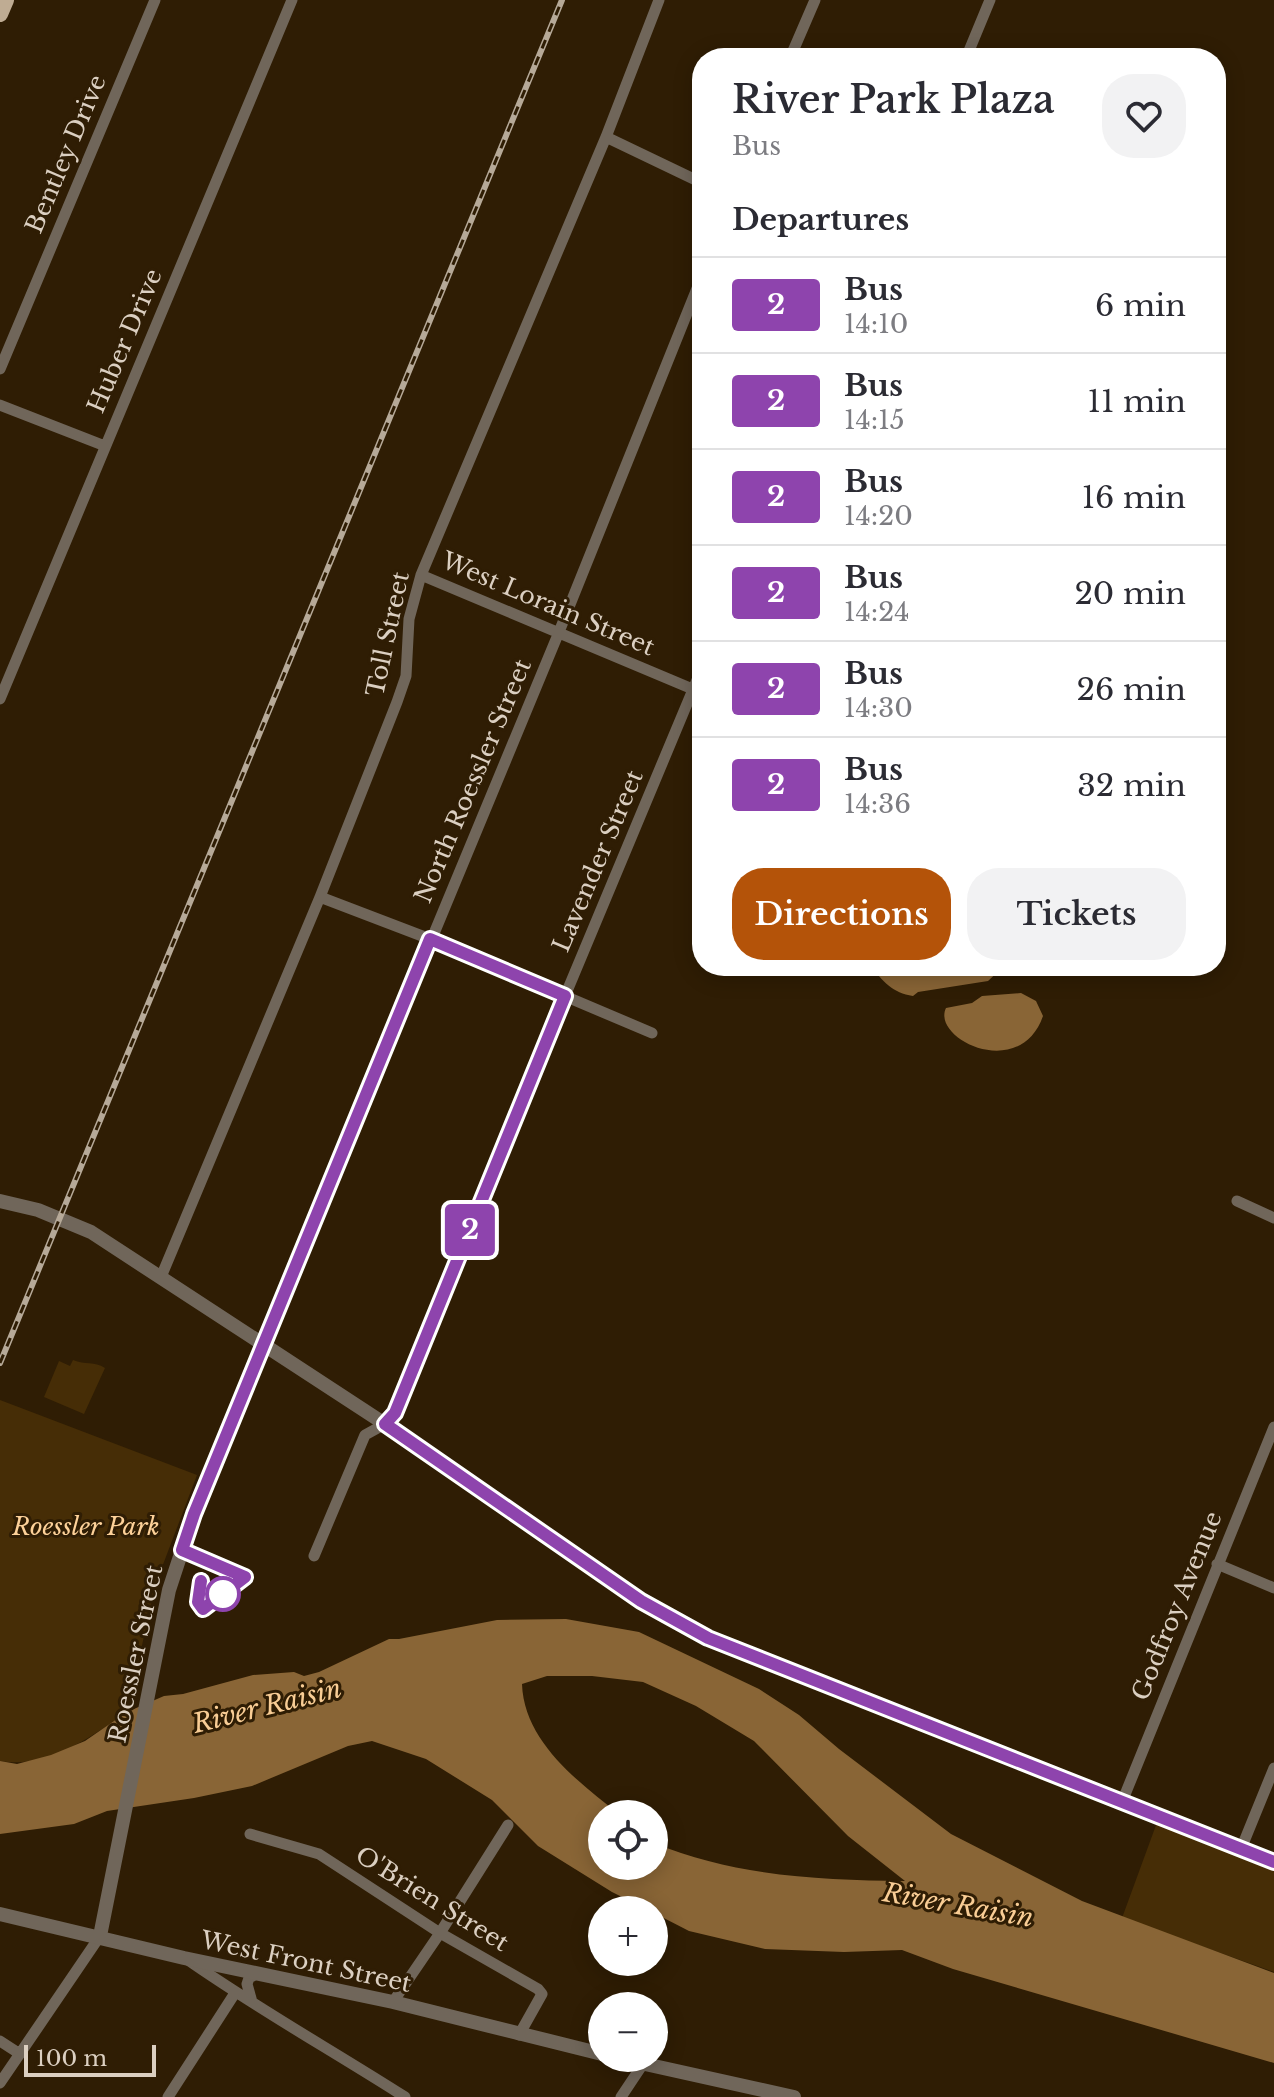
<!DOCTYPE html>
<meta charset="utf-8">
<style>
:root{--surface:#fff;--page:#f2f2f3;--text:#2b2b33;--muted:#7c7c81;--line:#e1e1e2;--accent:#b45309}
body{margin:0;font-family:"Libre Baskerville",serif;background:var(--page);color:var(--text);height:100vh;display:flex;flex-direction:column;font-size:30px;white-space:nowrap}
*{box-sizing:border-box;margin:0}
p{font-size:26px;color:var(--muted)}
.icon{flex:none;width:44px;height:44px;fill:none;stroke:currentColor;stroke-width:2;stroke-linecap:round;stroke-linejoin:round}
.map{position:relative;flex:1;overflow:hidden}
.panel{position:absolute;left:692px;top:48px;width:534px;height:928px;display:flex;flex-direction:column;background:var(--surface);border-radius:32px;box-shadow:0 4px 20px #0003}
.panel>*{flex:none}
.badge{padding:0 16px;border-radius:6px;font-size:28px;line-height:52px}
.buttons{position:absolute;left:588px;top:1800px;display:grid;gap:16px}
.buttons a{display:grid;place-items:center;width:80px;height:80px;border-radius:50%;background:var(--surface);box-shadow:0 4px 20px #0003;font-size:40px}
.scale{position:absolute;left:24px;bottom:20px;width:132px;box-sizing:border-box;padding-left:8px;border:4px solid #dbcfc1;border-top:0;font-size:22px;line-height:28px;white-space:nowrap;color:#dbcfc1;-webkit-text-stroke:6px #2f1d04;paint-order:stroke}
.map>.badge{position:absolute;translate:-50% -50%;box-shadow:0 0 0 4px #fff}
h2{padding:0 40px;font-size:30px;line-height:72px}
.round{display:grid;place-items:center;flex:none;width:84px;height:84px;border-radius:32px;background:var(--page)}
.head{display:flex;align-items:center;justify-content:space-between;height:136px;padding:0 40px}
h1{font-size:38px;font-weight:600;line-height:60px}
.action{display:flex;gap:16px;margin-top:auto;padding:16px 40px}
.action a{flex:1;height:92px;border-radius:32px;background:var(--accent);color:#fff;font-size:32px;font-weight:600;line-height:92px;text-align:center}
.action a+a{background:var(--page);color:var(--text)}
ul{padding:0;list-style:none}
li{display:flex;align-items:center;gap:24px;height:96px;padding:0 40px;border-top:2px solid var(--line)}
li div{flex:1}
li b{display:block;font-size:30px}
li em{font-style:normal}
li .badge{min-width:88px;font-weight:700;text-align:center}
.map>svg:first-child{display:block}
.green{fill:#462d06}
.water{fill:#896536;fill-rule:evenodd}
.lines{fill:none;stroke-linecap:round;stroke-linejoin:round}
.minor{stroke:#70665a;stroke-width:11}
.tertiary{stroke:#70665a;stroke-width:14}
.primary{stroke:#bfac93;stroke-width:16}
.rail-casing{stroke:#b6a998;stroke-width:6}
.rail{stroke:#2f1d04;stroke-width:3;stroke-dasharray:9;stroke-linecap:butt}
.line-casing{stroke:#fff;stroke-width:18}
.line{stroke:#8e44ad;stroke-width:12}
.stop-dot{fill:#fff;stroke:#8e44ad;stroke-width:4}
.labels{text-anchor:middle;stroke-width:6;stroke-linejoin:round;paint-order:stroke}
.street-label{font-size:24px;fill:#dbcfc1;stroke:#2f1d04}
.park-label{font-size:24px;font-style:italic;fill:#fdd199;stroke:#2f1d04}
.water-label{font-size:26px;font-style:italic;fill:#f9cd95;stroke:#2f1d04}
</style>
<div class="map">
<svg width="1274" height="2097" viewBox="0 0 1274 2097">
<rect width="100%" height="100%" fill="#2f1d04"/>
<path class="green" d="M73,1360C85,1365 94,1361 105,1368L84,1414L44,1397L59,1361L70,1366Z
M0,1400L197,1475L156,1583L127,1712C91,1737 47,1769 0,1761Z
M1159,1817L1274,1862V1972L1122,1918Z"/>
<path class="water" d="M871,966H912L921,972H929L940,966H1004L988,981L918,992L913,996C893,993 882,981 871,966Z
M1021,993L1036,1001L1043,1016C1020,1082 931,1039 946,1008L972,1003L982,996Z
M566,1619L639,1632L759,1689L799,1715L839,1749L951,1834L1082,1901L1274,1973V2063L953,1969L902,1950L844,1952L765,1949L689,1931L654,1913V1910H648L612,1892L538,1846L492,1800L426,1759L372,1741L348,1746L252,1786L194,1798L107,1811L74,1824L0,1834V1761L17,1764L51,1755L85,1741L127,1712L164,1696L183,1694L253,1675L294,1672L304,1676L319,1672L389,1639H399L497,1620ZM547,1676H592L643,1682L696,1706L754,1741L848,1836L905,1881C819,1880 734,1876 654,1843V1866H602V1814H619C577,1781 524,1741 522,1684Z"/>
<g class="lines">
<path class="minor" d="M790,58L815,0
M966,58L990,0
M606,137L702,183
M0,369L155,0
M0,405L105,446
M421,575L702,693
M0,699L292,0
M320,897L430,939L652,1033
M1237,1201L1274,1218
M161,1277L320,897L397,702L406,676L409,619L421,575L606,137L659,0
M263,1346L559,632L702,276
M314,1556L365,1435L385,1424L395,1413L565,996L702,668
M1217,1564L1274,1588
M1122,1802L1274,1427
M250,1834L319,1854L440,1933L538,1989L542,1994L519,2035
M1241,1849L1274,1768
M188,1960C258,2009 333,2051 405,2097
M252,2002L247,1984L249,1978L258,1973
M393,2002L440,1933L508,1825
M0,2041L20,2054
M0,2083L100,1936
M168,2097L235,1993
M621,2097L643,2064"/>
<path class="tertiary" d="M0,1201L38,1210L91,1232L385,1424L641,1601L708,1638L1274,1862
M0,1914L184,1958L393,2002L602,2054
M100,1936L169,1590L194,1514L263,1346
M618,2058L794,2097"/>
<path class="primary" d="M0,14L6,0"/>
<g class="rail-casing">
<path id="rail" d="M0,1363L562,0"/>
</g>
<use href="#rail" class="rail"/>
</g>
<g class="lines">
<g class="line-casing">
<path id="line" d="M201,1581L198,1602L203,1609L245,1577L182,1550L194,1514L430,939L565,996L395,1413L385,1424L641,1601L708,1638L1274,1862"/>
</g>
<use href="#line" class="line"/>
</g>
<circle class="stop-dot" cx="223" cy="1594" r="16"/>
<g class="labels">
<g class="street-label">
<text transform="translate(66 154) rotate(-67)" y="8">Bentley Drive</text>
<text transform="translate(125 341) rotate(-67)" y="8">Huber Drive</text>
<text transform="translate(548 604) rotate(23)" y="8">West Lorain Street</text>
<text transform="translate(388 634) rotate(-78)" y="8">Toll Street</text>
<text transform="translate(473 781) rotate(-67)" y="8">North Roessler Street</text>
<text transform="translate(598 861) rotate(-67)" y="8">Lavender Street</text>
<text transform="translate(1177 1606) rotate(-68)" y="8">Godfroy Avenue</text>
<text transform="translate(136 1654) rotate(-78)" y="8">Roessler Street</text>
<text transform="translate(432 1899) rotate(32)" y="8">O'Brien Street</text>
<text transform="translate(306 1962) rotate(12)" y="8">West Front Street</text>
</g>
<g class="park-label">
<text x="86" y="1535">Roessler Park</text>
</g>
<g class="water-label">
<text transform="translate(267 1706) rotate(-14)" y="9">River Raisin</text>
<text transform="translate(958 1905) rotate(10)" y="9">River Raisin</text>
</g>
</g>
</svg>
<div class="buttons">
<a><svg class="icon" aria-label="locate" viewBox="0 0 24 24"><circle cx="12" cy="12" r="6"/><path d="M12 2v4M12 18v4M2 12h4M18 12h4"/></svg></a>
<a>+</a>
<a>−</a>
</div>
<div class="scale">100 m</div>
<b class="badge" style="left:470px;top:1230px;background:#8e44ad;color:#fff">2</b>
<section class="panel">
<div class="head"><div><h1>River Park Plaza</h1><p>Bus</p></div><a class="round"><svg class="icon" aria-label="heart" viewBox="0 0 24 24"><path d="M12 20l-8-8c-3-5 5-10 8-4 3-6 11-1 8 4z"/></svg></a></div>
<h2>Departures</h2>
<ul>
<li><span class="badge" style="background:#8e44ad;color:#fff">2</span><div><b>Bus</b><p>14:10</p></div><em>6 min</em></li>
<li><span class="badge" style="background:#8e44ad;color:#fff">2</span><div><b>Bus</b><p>14:15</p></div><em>11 min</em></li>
<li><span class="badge" style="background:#8e44ad;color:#fff">2</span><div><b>Bus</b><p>14:20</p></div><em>16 min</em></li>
<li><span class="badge" style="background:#8e44ad;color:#fff">2</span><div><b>Bus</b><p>14:24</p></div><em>20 min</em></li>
<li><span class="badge" style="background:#8e44ad;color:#fff">2</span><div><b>Bus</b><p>14:30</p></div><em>26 min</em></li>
<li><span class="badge" style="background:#8e44ad;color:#fff">2</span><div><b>Bus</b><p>14:36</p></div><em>32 min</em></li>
</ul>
<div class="action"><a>Directions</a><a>Tickets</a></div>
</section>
</div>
